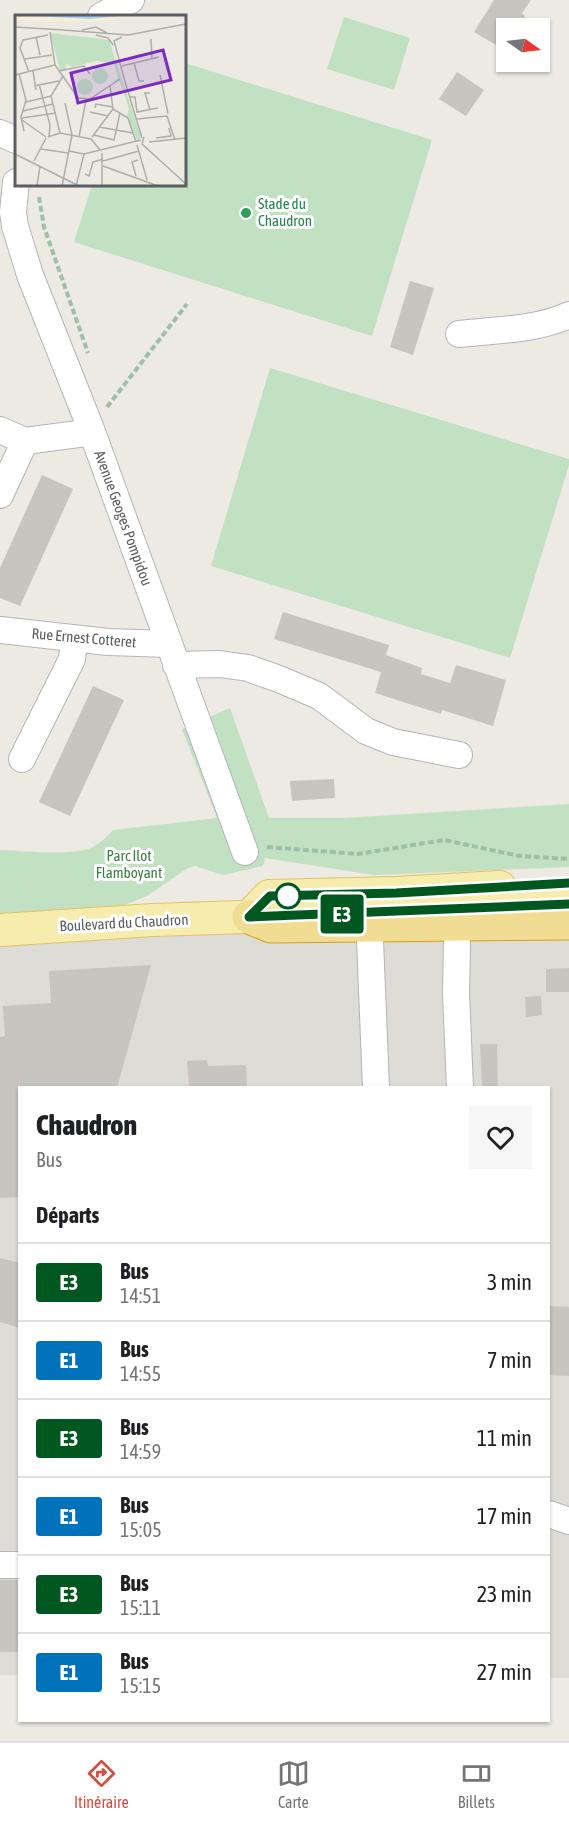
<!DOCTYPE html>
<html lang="fr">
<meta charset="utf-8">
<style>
:root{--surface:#fff;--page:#f6f6f6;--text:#202124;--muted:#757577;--line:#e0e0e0;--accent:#d64e3e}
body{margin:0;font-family:"Asap Condensed",sans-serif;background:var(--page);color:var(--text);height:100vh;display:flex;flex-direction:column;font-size:22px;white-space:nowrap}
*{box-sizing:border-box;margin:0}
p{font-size:20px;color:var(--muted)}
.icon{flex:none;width:33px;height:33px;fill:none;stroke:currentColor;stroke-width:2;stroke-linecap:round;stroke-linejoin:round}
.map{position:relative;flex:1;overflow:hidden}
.side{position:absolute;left:18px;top:1086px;width:532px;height:636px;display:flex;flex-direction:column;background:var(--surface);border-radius:0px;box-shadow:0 2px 4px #0004}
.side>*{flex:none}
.badge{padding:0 12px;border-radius:4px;font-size:21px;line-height:39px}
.needle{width:39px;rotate:104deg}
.fabs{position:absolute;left:496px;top:18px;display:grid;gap:12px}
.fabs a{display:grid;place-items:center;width:54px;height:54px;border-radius:0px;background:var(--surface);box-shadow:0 2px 4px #0004;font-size:30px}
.map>.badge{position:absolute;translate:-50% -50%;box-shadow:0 0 0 3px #fff}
h2{padding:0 18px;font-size:22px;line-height:54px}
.round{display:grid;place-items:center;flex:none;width:63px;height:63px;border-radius:0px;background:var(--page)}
.headline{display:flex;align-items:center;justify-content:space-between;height:102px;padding:0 18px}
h1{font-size:28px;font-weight:800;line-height:45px}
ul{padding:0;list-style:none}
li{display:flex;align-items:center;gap:18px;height:78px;padding:0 18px;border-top:2px solid var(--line)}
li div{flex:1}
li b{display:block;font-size:22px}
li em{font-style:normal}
li .badge{min-width:66px;font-weight:700;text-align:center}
.tab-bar{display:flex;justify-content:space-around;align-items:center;height:84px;border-top:2px solid var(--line);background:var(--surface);font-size:16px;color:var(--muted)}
.tab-bar a{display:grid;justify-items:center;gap:3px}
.tab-bar .selected{color:var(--accent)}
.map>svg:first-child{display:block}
.industrial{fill:#dedcd7}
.green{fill:#c1e1c2}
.building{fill:#c7c5c0}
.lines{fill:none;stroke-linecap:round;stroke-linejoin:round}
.minor-casing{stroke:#b3b5b8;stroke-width:28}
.major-casing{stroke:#e2c265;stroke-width:34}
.highway-casing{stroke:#d7a018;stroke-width:35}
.path{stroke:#9cc1a7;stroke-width:4;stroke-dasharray:6 3;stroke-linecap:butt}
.minor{stroke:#fff;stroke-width:26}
.major{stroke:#f6ecad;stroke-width:32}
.highway{stroke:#f1dc94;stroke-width:33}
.line-casing{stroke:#fff;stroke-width:14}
.line{stroke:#005820;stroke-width:9}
.leisure-dot{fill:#2e9e5b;stroke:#fff;stroke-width:2}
.stop-dot{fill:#fff;stroke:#005820;stroke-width:3}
.labels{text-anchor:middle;stroke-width:6;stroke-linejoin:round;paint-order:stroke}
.leisure-label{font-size:15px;fill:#27864d;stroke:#fff;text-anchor:start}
.street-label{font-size:15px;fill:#5b5e62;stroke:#fff}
.park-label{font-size:15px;fill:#3d7e42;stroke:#fff}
.inset-road{fill:none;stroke:#aeaeab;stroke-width:1.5}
.view{fill:#7b2cbf;fill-opacity:0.15;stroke:#7b2cbf;stroke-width:3}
.inset-edge{fill:none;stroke:#5b5e62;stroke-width:3}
</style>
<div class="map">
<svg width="569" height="1741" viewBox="0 0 569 1741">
<rect width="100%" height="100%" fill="#eceae2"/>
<path class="industrial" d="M569,922V1678H549V1088H20V1675H0V943L200,930Z"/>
<path class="green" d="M344,17L410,38L394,90L327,69Z
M185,63L432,140L372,336L74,242L92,185L184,184Z
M270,368L569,459V465L510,658L211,566Z
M230,708L269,818H343L569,804V867L374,875L265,858L263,866L223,875L195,866L188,868L147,896L117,908L0,914V850C25,851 68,856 91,848C99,844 107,837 113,830L217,818L182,729Z"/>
<path class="building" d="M494,0H531L522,13L525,16L518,28H507V38L501,48L474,32Z
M457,72L484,90L466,116L439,99Z
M410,281L434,288L413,355L390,347Z
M42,475L73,489L20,606L0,598V568Z
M283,612L389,645L386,655L422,668L421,674L450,683L456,665L506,680L493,726L442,710L441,714L375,693L381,672L274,639Z
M93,686L124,700L70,816L39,802Z
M334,779L335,798L292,801L290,781Z
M151,965L117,1088H20V1197L0,1198V1037L5,1036L3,1006L51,1003L49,971Z
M569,968V992H546V969Z
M541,996L542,1015L526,1017L525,997Z
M480,1044H497L498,1088H482Z
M207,1060L208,1066L246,1065L247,1086L189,1088L187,1061Z
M0,1258L20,1263V1328L0,1322Z
M549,1306L569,1307V1376L549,1375Z
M0,1580H20V1652H0Z"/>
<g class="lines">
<g class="minor-casing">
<path id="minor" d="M101,16L131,0
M0,133L16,140
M16,182L13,212L15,226L30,275L91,429L245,852
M459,334C495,330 536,330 569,315
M0,430L25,441
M0,495L25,441L86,433L91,429
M0,630L108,642L169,644
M176,665L220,664L248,668L279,679L319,696L366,731L393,742L459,755
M22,759L72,659L74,638
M370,940L376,1088
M457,943L456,993L460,1088
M549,1514L569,1521
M0,1565H20"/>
</g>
<g class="major-casing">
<path id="major" d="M468,909L569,904
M249,917L269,896L396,893L500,887
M0,930L153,920L275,916"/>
</g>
<g class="highway-casing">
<path id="highway" d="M249,917L271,926L569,923"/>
</g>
<path class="path" d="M39,197L44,227L88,353
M107,407L187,304
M267,847L358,854L444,840L520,856L569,859"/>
<use href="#minor" class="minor"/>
<use href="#major" class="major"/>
<use href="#highway" class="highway"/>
</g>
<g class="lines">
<g class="line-casing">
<path id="line" d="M569,883L396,893L270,896L249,917L569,904"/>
</g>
<use href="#line" class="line"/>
</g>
<circle class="leisure-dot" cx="246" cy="213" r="6"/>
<circle class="stop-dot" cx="288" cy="896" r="12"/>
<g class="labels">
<g class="leisure-label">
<text x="258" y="209">Stade du<tspan x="258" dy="17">Chaudron</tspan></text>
</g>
<g class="street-label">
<text transform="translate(123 518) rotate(70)" y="5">Avenue Geoges Pompidou</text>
<text transform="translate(84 638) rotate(5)" y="5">Rue Ernest Cotteret</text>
<text transform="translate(124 923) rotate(-3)" y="5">Boulevard du Chaudron</text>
</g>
<g class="park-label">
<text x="129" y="861">Parc Ilot<tspan x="129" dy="17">Flamboyant</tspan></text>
</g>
</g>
<g transform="translate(15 15)">
<rect width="171" height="171" fill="#eceae2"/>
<path d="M35,18L94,25L126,122L123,127L112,101L114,94L107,72L104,66L98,67L103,63L99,48L81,46L58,52L51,49V55H45ZM77 61a8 8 0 1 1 16 0a8 8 0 1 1-16 0ZM62 72a8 8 0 1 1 16 0a8 8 0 1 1-16 0Z" fill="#c1e1c2"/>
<path d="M123,0L78,7L0,5V1L76,4Z" fill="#f6efd4"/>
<path d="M0,0H110L76,4Z" fill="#a9d2f6"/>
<path class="inset-road" d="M0,12L49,15M48,15L113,20L171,9M67,15L81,12L92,18M35,17L40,50L63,83L75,84L105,64M81,20L93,23L98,30M21,22L25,40M107,22L99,26L109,63M136,24L137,44M10,44L37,40M119,48L124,66H129M107,51L144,42M18,56L21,75M44,56L69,51L75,59M14,57L5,33L8,25L33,20M4,59L11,85L6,102L9,116M0,60L40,50M108,60L127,123M145,60L153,99M24,69L35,110L34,122M19,71L44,66M95,71L98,94M135,78H130L135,95M115,82H120L122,97L143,93M11,87L36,81M80,93L81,89L98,92M98,94L113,103L121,127M8,96L38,89M75,97L93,101M152,101L160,125M7,103L41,98M122,104L152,101M7,105L31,122M84,112L118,118M45,118L36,81L48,61M79,120L99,125L105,98M33,122L45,118L76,124L85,135M64,122L71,85M77,122L98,94M129,122L127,129L171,169M141,123L156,121L154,113M134,127L171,123M122,130L132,165M26,134L53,138M54,136L69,139L126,125M87,138V171M0,139L64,171M19,146L31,123M88,146L124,136M88,151L143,171M70,159L74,161L78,147L88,144M121,161L117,147L123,145M22,171L25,151M47,171L57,120L50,88M61,171L69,139"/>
<path class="view" d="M148,35L156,65L63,88L56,58Z"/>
<rect width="171" height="171" class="inset-edge"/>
</g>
</svg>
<div class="fabs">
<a><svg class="needle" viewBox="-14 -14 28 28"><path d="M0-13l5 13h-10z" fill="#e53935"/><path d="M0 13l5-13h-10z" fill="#757577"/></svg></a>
</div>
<b class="badge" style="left:342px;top:914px;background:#005820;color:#fff">E3</b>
<section class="side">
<div class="headline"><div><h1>Chaudron</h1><p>Bus</p></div><a class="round"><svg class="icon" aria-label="heart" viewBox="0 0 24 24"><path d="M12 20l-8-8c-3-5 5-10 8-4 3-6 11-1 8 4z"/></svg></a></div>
<h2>Départs</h2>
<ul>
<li><span class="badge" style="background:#005820;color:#fff">E3</span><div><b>Bus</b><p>14:51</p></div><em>3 min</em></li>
<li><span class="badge" style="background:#0072bc;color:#fff">E1</span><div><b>Bus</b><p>14:55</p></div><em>7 min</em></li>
<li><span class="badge" style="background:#005820;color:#fff">E3</span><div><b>Bus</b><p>14:59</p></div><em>11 min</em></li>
<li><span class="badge" style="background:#0072bc;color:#fff">E1</span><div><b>Bus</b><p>15:05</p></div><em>17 min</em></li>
<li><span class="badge" style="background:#005820;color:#fff">E3</span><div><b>Bus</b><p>15:11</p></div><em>23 min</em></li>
<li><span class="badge" style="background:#0072bc;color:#fff">E1</span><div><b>Bus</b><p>15:15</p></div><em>27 min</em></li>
</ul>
</section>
</div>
<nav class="tab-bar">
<a class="selected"><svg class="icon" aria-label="directions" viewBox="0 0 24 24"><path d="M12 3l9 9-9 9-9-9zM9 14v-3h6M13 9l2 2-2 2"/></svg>Itinéraire</a>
<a><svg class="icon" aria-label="map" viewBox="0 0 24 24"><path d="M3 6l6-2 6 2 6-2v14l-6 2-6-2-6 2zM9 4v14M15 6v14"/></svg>Carte</a>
<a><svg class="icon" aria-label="tickets" viewBox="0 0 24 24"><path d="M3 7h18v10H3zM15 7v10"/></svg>Billets</a>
</nav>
